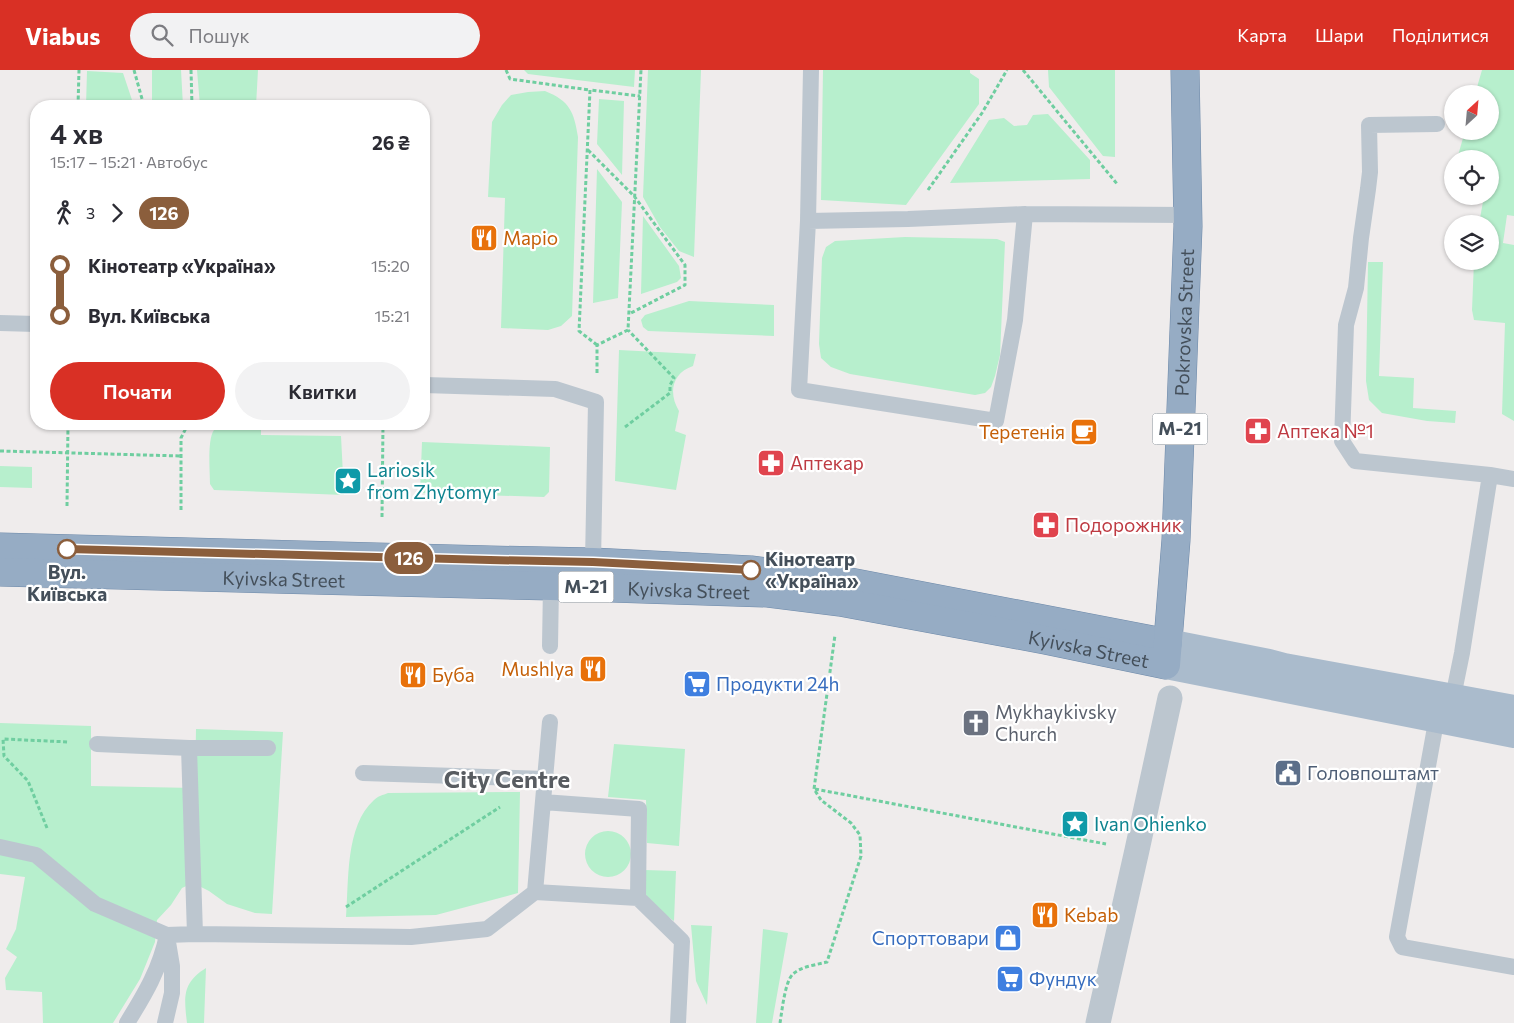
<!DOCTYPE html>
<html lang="uk">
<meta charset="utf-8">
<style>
:root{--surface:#fff;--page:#f2f2f3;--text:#2b2b33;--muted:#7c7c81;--accent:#d93025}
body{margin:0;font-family:Commissioner,sans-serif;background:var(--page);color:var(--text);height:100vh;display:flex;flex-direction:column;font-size:19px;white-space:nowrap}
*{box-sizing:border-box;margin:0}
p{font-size:16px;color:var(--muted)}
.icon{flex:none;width:28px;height:28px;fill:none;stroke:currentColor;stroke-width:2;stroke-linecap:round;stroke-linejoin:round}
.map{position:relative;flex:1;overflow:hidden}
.drawer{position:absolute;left:30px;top:30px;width:400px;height:330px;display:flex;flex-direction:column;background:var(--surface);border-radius:20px;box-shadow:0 1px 4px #0004}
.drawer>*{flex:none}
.badge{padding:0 10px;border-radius:16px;font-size:18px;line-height:32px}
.needle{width:32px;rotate:26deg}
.fabs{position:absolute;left:1444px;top:15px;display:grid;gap:10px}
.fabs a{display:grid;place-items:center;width:55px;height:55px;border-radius:50%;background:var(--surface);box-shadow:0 1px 4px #0004;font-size:25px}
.map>.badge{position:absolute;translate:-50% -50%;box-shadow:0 0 0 2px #fff}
.legs{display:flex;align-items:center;gap:8px;height:55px;padding:0 20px;font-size:16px}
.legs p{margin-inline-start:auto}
.summary{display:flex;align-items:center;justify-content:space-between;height:85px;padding:0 20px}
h1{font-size:28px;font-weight:600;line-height:38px}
.button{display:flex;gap:10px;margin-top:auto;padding:10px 20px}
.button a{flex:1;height:58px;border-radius:30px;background:var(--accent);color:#fff;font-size:20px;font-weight:600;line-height:58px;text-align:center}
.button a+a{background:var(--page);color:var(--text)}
ul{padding:0 20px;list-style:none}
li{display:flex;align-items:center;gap:18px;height:50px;font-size:19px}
li i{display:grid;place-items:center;width:8px;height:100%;margin:0 6px;background:currentColor}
li i::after{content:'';width:12px;height:12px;margin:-6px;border:4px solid;border-radius:50%;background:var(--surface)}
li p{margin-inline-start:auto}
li:first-child i{background:linear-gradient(#0000 50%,currentColor 0)}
li:last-child i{background:linear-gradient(currentColor 50%,#0000 0)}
header{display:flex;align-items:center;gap:30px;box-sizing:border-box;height:70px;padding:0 25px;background:var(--accent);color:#fff}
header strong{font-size:24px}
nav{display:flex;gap:28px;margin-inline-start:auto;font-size:18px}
.search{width:350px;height:45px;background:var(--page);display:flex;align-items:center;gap:12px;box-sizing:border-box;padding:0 18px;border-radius:28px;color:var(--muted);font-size:19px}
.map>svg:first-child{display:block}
.green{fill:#b7efcd}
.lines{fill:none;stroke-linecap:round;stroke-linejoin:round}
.trunk-casing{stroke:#6d89a9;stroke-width:29}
.path{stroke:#6fcea0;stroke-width:3;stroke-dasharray:4 2.5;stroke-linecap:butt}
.service{stroke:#bcc6cf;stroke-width:16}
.pedestrian{stroke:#bcc6cf;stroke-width:25}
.primary{stroke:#abc;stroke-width:28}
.trunk{stroke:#96acc4;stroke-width:28}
.line-1-casing{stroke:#fff;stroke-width:11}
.line-1{stroke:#8b5e3c;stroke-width:8}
.stop-1-dot{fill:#fff;stroke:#8b5e3c;stroke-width:2.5}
.labels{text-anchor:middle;stroke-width:4.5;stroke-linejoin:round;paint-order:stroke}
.shield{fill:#fff;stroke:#7c848c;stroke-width:1}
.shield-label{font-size:18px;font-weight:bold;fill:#444f5a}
.food-label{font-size:19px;fill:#c56008;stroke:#fff;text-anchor:start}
.street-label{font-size:19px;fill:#444f5a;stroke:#fff}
.health-label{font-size:19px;fill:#be3a42;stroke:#fff;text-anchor:start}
.culture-label{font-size:19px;fill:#0d838f;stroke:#fff;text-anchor:start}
.stop-label{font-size:19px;font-weight:bold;fill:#444f5a;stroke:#fff;text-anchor:start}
.shop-label{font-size:19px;fill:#366cbe;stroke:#fff;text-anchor:start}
.worship-label{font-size:19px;fill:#5b616d;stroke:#fff;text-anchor:start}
.service-label{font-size:19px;fill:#4e5e75;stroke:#fff;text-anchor:start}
.district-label{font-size:24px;font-weight:bold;fill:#585c61;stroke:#fff}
</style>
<header>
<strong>Viabus</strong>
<div class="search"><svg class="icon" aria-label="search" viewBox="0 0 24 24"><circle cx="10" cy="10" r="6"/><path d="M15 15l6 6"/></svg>Пошук</div>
<nav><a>Карта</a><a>Шари</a><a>Поділитися</a></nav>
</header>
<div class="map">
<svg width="1514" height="953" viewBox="0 0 1514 953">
<rect width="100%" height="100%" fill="#efecec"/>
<path class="green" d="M152,0H181L183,36H152Z
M197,0H258L256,36H200Z
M524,0H635L634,17L528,4Z
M648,0H701L694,187L679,181L660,157L643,127Z
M823,0H970V3L979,9V34L906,135L821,130Z
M1048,0H1115V87L1103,86L1049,17Z
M1482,0H1514V146L1507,145L1503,173L1514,175V351L1502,344L1505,253L1474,250L1472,240L1474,191H1490V154H1479L1484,126H1490V89H1457L1465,61H1490V24H1475Z
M87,1L123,3L134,36H86Z
M545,21C570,31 574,42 578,67L572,246L561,256L548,260L501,258L505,128L488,127L492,52L502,35L511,25L528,22Z
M599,29L624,31L622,105L597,74Z
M1048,44L1090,90V109L950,113L989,50L1004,48L1014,56L1027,55L1033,45Z
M597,99L622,132L618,228L593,233Z
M643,146L679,196L681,208L677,212L641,224Z
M905,167L997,169L1005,172L1000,285L995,306L991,317L985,323L975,325L850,304L831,297L821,288L819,274L822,188L826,177L835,171Z
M1368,192H1383L1379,306L1414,308L1413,338L1456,341L1455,353L1427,351L1382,343L1369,330L1366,311Z
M689,231L774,235V266L648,261L643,257L641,250L645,245Z
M619,280L696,284L693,296C672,303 668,323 679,341L675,361L686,365L676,420L615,411Z
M225,354L261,355V365L341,366L344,425L214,420L210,414C210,401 207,370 214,360C217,356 221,355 225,354Z
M422,372L550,377L549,422L544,427L420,423Z
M0,396L32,397V418L0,417Z
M0,653L91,656V716L195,718L196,659L283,662L272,844L255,843L227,834L209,821L193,813L182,818L171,835L157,850L155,872L140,909L113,953H43L42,922L6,920L5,908L17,887L6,879L16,859L25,807L0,804Z
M614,674L685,679L679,776L647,773L646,730L608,727Z
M520,722L518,823L436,845L346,847C349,811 345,756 374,730C378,726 383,725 388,723Z
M585 784a23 23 0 1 1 46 0a23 23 0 1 1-46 0Z
M645,800L676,801L674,851C652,834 640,830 645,800Z
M691,855L712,856L707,935L696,911Z
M763,859L788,863L772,953H756Z
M206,898L204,953H187C184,927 182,913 206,898Z"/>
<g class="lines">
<g class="trunk-casing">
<g id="trunk">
<path d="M0,477L490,490L593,492L751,500L845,511L1168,573"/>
<path id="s1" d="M0,502L551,516L768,523L840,532L1045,570L1166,595L1176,470L1188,156L1185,0"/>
</g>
</g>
<path class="path" d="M134,0L144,36
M191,0L192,36
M506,0L510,9L590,20
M1023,0L1118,115
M78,36L79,0
M588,80L634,126L685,195V215L629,244
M928,120L982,43L1007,0
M597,275L579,261L590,20L640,26
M597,303V275L628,260L641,0
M625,357L670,323V315L674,308L628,260
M0,381L181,386
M67,436L68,354
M181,440V368L188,354
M382,447L383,354
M815,719L1106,774
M47,758L28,711L4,686L3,669L69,672
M346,837L500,737
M780,953C782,941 785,911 793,904C802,896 816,895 827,892L861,786L860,765L851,753L821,730L814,719L835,565"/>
<path class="service" d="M811,0L808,151L908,149L1025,144L1188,145
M1437,54L1369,55L1370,102L1368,119L1361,168L1356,218L1346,255L1342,371L1355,391L1490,405L1514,409
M808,151L799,320L996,351L1015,250L1025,144
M0,253L36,254
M424,315L555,319L596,332L593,492
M550,576L551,516
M1453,627L1462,583L1490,405
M1438,641L1397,867L1402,877L1514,897
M97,674L189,678L195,864
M189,678H268
M363,703L545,709
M543,732L639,739L638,828
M0,777L36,785L95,834L167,865L195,864L411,867L487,859L535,822L550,652
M535,822L638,828L682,871L678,953
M127,953C145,924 160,899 167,865
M165,953L172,923V896L168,872"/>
<path class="pedestrian" d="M1098,953L1137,780L1170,628"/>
<path class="primary" d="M1168,573L1269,593L1284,597L1514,639
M1166,595L1514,664"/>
<use href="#trunk" class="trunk"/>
</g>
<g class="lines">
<g class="line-1-casing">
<path id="line-1" d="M67,479L490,490L593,492L751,500"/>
</g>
<use href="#line-1" class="line-1"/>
</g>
<defs>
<g id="restaurant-square" transform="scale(1.4375)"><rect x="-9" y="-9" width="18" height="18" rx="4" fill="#e8710a" stroke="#fff"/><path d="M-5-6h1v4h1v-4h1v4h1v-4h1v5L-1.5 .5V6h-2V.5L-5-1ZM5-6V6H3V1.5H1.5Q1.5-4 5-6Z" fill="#fff"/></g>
<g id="pharmacy-square" transform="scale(1.4375)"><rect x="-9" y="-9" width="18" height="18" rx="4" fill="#e0444e" stroke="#fff"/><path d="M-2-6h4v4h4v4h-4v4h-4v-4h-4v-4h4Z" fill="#fff"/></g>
<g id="cafe-square" transform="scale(1.4375)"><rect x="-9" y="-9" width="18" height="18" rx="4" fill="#e8710a" stroke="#fff"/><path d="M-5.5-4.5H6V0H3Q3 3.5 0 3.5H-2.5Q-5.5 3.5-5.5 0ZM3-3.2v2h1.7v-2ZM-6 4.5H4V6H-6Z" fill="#fff"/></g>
<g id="sight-square" transform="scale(1.4375)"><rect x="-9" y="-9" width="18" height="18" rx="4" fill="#0f9aa8" stroke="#fff"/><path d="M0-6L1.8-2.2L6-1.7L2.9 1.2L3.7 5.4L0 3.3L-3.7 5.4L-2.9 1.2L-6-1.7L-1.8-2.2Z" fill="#fff"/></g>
<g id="supermarket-square" transform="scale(1.4375)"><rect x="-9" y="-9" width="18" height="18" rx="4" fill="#3f7fe0" stroke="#fff"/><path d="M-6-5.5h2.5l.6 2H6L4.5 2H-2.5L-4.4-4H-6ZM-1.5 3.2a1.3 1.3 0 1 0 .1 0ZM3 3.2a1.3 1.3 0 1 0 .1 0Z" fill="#fff"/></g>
<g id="church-square" transform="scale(1.4375)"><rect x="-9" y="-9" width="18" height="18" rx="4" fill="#6b7280" stroke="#fff"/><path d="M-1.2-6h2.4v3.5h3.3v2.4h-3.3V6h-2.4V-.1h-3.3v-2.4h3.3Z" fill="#fff"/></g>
<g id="civic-square" transform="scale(1.4375)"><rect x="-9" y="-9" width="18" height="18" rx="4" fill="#5c6f8a" stroke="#fff"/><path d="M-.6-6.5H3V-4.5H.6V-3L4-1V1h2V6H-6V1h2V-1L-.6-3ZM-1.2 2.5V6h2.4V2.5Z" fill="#fff"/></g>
<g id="shop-square" transform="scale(1.4375)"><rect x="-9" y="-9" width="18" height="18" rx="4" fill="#3f7fe0" stroke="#fff"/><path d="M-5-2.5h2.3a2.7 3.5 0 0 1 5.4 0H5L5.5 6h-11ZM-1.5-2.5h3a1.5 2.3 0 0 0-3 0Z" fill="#fff"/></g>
</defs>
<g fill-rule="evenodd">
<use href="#restaurant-square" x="484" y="168"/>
<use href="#pharmacy-square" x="1258" y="361"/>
<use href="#cafe-square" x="1084" y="362"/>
<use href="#pharmacy-square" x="771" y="393"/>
<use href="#sight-square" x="348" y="411"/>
<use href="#pharmacy-square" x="1046" y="455"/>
<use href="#restaurant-square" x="593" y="599"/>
<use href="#restaurant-square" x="413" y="605"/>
<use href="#supermarket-square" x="697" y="614"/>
<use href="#church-square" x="976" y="653"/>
<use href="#civic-square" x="1288" y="703"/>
<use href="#sight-square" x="1075" y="754"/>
<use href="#restaurant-square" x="1045" y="845"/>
<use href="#shop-square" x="1008" y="868"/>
<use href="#supermarket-square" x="1010" y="909"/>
</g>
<g class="stop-1-dot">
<circle cx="67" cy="479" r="9"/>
<circle cx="751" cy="500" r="9"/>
</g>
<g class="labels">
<g class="shield">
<rect x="1152.5" y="343.5" width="55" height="31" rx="4"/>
<rect x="558.5" y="501.5" width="55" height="31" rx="4"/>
</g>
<g class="shield-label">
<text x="1180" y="365">М-21</text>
<text x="586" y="523">М-21</text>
</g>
<g class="food-label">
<text x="503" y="175">Маріо</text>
<text x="1065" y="369" text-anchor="end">Теретенія</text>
<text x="574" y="606" text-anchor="end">Mushlya</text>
<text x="432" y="612">Буба</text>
<text x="1064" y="852">Kebab</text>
</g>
<g class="street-label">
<text dy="7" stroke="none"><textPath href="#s1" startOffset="1516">Pokrovska Street</textPath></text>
<text dy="7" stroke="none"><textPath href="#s1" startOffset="284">Kyivska Street</textPath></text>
<text dy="7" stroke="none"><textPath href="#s1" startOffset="689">Kyivska Street</textPath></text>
<text dy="7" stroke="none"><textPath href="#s1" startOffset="1094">Kyivska Street</textPath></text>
</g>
<g class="health-label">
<text x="1277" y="368">Аптека №1</text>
<text x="790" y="400">Аптекар</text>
<text x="1065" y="462">Подорожник</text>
</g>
<g class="culture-label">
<text x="367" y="407">Lariosik<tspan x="367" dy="22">from Zhytomyr</tspan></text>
<text x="1094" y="761">Ivan Ohienko</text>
</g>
<g class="stop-label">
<text x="765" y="496">Кінотеатр<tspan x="765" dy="22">«Україна»</tspan></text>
<text x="67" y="509" text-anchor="middle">Вул.<tspan x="67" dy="22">Київська</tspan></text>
</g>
<g class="shop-label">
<text x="716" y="621">Продукти 24h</text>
<text x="989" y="875" text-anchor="end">Спорттовари</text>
<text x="1029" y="916">Фундук</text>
</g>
<g class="worship-label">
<text x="995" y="649">Mykhaykivsky<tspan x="995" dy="22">Church</tspan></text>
</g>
<g class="service-label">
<text x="1307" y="710">Головпоштамт</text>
</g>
<g class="district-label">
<text x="507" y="718">City Centre</text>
</g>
</g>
</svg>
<div class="fabs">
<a><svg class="needle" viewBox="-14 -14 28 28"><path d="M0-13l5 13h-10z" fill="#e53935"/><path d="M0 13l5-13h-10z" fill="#7c7c81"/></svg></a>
<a><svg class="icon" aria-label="locate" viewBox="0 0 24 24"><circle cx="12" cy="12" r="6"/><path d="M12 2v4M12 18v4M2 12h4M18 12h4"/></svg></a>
<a><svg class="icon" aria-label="layers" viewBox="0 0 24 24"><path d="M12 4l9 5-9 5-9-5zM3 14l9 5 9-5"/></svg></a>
</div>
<b class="badge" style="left:409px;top:488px;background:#8b5e3c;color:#fff">126</b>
<section class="drawer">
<div class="summary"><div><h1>4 хв</h1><p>15:17 – 15:21 · Автобус</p></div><b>26 ₴</b></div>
<div class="legs"><svg class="icon" aria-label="walk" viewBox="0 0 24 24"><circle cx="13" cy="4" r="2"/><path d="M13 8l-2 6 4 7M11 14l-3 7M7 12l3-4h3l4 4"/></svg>3<svg class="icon" aria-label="forward" viewBox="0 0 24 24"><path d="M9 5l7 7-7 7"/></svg><b class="badge" style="background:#8b5e3c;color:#fff">126</b></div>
<ul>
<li><i style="color:#8b5e3c"></i><b>Кінотеатр «Україна»</b><p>15:20</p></li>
<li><i style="color:#8b5e3c"></i><b>Вул. Київська</b><p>15:21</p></li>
</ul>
<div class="button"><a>Почати</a><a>Квитки</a></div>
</section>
</div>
